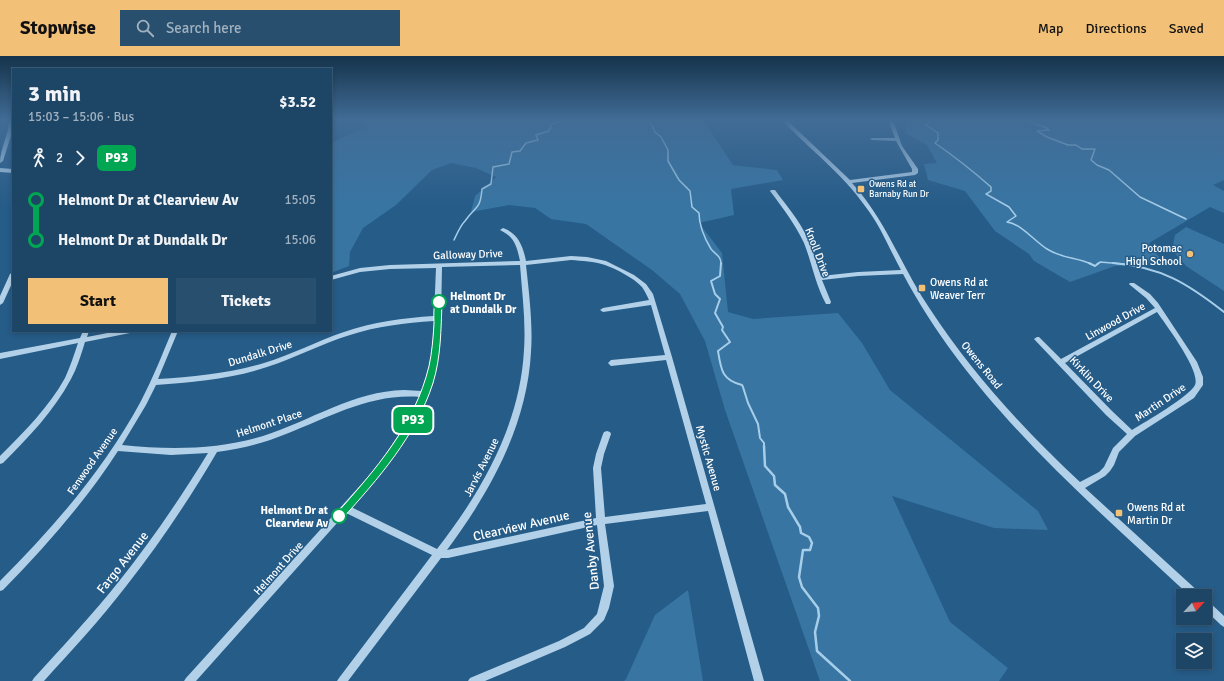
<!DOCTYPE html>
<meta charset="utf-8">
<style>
:root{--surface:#1c4566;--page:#294f6f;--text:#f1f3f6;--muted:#a0b1bf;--line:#3a5d7a;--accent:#f2c077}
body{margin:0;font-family:Signika,sans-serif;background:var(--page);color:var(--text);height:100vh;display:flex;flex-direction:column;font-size:15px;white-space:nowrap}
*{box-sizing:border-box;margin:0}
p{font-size:13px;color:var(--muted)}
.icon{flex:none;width:22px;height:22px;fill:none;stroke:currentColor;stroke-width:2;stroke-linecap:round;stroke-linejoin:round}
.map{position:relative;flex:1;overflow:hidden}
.panel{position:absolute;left:12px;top:12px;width:320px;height:264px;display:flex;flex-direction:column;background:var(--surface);border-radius:0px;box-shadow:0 2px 6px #0003,0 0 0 1px var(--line)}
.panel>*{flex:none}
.badge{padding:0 8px;border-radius:6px;font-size:14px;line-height:26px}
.needle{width:26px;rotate:64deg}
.buttons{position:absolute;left:1176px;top:533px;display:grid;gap:8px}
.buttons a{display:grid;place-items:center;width:36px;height:36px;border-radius:0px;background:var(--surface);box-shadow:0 2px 6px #0003,0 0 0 1px var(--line);font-size:20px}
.map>.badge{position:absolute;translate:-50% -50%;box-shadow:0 0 0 2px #fff}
.legs{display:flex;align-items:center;gap:6px;height:44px;padding:0 16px;font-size:13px}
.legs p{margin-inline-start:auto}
.head{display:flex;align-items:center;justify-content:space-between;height:68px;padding:0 16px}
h1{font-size:22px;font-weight:700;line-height:30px}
.primary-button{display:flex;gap:8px;margin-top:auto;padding:8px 16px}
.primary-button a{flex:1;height:46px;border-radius:0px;background:var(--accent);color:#111;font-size:16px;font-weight:700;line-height:46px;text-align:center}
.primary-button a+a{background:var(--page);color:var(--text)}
ul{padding:0 16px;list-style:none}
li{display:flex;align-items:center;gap:14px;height:40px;font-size:15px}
li i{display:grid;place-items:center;width:6px;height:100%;margin:0 5px;background:currentColor}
li i::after{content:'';width:10px;height:10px;margin:-5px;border:3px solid;border-radius:50%;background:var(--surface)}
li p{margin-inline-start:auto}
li:first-child i{background:linear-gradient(#0000 50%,currentColor 0)}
li:last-child i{background:linear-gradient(currentColor 50%,#0000 0)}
header{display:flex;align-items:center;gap:24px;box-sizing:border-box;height:56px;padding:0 20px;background:var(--accent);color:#111}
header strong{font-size:19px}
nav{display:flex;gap:22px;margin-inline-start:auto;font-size:14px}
.search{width:280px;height:36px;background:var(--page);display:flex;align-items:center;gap:10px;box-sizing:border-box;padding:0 14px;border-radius:0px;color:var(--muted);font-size:15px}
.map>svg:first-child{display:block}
.green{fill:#3875a3}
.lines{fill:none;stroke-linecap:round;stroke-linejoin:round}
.stream-far2{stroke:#a7cee9;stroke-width:1.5}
.stream-far1{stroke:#a7cee9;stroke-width:2}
.stream{stroke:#a7cee9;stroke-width:2.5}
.minor{fill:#b2d1e9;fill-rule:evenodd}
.line-1{fill:#00a651;stroke:#fff}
.poi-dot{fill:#f2c077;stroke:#265c88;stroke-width:1.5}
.stop-1-dot{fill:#fff;stroke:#00a651;stroke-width:2}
.labels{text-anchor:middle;stroke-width:3;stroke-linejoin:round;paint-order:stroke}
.far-poi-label{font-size:9px;fill:#fff;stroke:#265c88;text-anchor:start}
.poi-label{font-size:11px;fill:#fff;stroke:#265c88;text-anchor:start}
.street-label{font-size:11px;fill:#fff;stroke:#265c88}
.stop-label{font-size:11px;font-weight:bold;fill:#fff;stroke:#265c88;text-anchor:start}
.near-street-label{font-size:13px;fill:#fff;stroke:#265c88}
</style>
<header>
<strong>Stopwise</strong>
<div class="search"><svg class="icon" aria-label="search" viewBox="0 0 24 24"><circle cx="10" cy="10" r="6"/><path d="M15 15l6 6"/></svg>Search here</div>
<nav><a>Map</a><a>Directions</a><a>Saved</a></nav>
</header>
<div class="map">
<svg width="1224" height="625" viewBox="0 0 1224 625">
<rect width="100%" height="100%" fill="#265c88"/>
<path class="green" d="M359,64H703L733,109L777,114L783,124L731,133L734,159L699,167L722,197L728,256L753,263L838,257L862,287L890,334L1038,455L1048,474L994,472L892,440L950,566L1008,612L999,625H820L725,354L705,285L680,238L652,214L586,168L551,163L535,152L509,149L471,156L475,140L496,121L476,112L451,107L432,114L396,149L363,172L350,196L349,210L331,217V87L368,70Z
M904,64H1224V124L1213,129L1224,135V157L1210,151L1149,187L1164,208L1115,210L1070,226L1034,205L1029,198L995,175L965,135L928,124L924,108L937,107L927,89L907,78Z
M1186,171L1224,188V235L1186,210L1172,194L1175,179Z
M688,534L703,625H624L626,623L655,559Z"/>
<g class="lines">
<path class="stream-far2" d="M649,64L655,76L661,81L668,94V105L679,124L690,135L692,151L699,157C699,169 705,183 711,193C716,199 721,200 721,208
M930,64L926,69L938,77V84L935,87C955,101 973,115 991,131V135L986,138L1009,151L1016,160L1007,166C1022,168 1034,185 1047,193C1063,203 1076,201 1091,208
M1025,64L1047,72L1049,74L1037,75L1047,81L1068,89H1076L1082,93H1095L1091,104L1097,109L1109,114L1140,141L1186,163
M454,184C457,178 460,170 465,165C476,149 480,155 482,133L491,128L493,111L509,108L512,96L520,95L526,87L538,84L536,79L549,75L552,68L559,66L560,64
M1097,208L1100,206L1124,208"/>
<path class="stream-far1" d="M721,207L720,220L711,225L715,238L720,243L715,257L723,271L722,274L730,286L718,295C721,314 722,324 742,329L743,331L748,347L758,368L760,382L764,387V391
M1089,207L1095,210L1099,207
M1113,207C1161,211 1187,227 1224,256"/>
<path class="stream" d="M764,390L765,410L774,420L775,429L785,438L788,451L800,471L801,477L809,481L812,487L810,494H803L799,521L802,531L818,552L819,560L815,576L817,595L850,625"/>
<path class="minor" d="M9,64H13V73L3,105L0,107C0,92 9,79 9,64Z
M782,64H787L850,124L912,116V113L896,85L872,84L870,83L872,82H895L888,64H893L902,90L918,113V117L915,119L852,127C886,164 902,212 930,253C972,317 1024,374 1080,426L1099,416L1104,411L1113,392L1127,378L1106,359L1034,283L1037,281H1039L1061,303L1155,252L1146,242L1130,229L1129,228L1130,227H1134L1150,238L1158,247L1197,306L1203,321V329L1194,342L1135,380L1119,396L1114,409L1110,415L1105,420L1085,432L1200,537L1202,540H1190C1086,443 971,346 903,218L858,220L822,224L831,246L830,248H826C815,228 812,207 804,187C795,168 783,152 770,135L771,134H775C786,149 799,164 807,181C813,193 816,207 821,220L858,216L901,214C889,192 880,169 865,150C842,117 809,93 782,64ZM1157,256C1166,269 1201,315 1195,329C1190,340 1145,366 1132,374L1112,355L1065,307Z
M0,112L13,113V117L0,116Z
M503,172C518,177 523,190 526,205L571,200L587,201L606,205L634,219L646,228L653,238L672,301L764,625H754L708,455L605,468L614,530L609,552L604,564L590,578L565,591L485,625H468L470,622L559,585L584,572L597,558L604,530L597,469L448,502H441L348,625H337L339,622L432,499L346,457L196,625H184L186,622L377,411L410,362L420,341C371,337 330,361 286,378C264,387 241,393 217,396C190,442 160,487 127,529C101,563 72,594 44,625H32L34,622C63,590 93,558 120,524C152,484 181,441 208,397L171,399L118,395C85,446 45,491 3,534L0,535V525C54,471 105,412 141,345C153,322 162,299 172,275H178L158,323C194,321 230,317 264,307C291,299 317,285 344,276C373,266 403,262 434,260L436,212L390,213L360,216L331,224V220L360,212L390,209L520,205C518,196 516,185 508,179C506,177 503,176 500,174ZM571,204C582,205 594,205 605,209C616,213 634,222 642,231C645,235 647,240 649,244L603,252L600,254L603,256L651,249L665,299L611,304L608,307L611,310L666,304L706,448L605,461L601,412L604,398L611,378L610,376L607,375L604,376L603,378L596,398L593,412L596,462L447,494C490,436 527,370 531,296C533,268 529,237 526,209ZM520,209C522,237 526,266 524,294C520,369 482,435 437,493L351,451L383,415L416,366L433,328L439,293L441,262L442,211ZM434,265C433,288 432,313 422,335C416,335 410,334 404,334C354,335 310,365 263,380C218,394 169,394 122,389L146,349L156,329C193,326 231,323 267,311C295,302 321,288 350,279C377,270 405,267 434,265Z
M13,216V225L3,247L0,249V240L10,218Z
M83,275H89L87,281L118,275H133L130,277L85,286C81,299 77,312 71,323C54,355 28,382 3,407L0,408V400C24,376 49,351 65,322C70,311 74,299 78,287L0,303V297L80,282Z
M1205,543L1208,545L1224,560V571L1221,569L1205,554Z"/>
</g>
<linearGradient id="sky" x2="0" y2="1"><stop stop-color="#15334b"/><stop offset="0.42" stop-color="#416c96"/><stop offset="1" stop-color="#416c96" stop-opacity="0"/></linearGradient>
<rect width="1224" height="152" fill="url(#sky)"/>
<path class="line-1" d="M436,244H439L442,246C441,273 441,301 433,327C416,380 378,423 342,463L339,465L336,463L335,460L336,458C375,414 415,369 429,310C432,296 433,283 434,268C434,261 433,251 436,244Z"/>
<g class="poi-dot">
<rect x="857" y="129" width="8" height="8" rx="2"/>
<circle cx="1190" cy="198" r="4"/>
<rect x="918" y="228" width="8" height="8" rx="2"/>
<rect x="1115" y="453" width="8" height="8" rx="2"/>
</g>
<g class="stop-1-dot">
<circle cx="439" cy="246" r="7"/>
<circle cx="339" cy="460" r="7"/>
</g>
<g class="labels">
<g class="far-poi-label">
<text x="869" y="131">Owens Rd at<tspan x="869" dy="10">Barnaby Run Dr</tspan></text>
</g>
<g class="poi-label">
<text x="1182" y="196" text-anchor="end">Potomac<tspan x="1182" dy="13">High School</tspan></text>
<text x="930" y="230">Owens Rd at<tspan x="930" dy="13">Weaver Terr</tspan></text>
<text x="1127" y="455">Owens Rd at<tspan x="1127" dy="13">Martin Dr</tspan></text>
</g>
<g class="street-label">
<text transform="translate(818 196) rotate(69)" y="4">Knoll Drive</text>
<text transform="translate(468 198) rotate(-2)" y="4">Galloway Drive</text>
<text transform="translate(1115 265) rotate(-29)" y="4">Linwood Drive</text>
<text transform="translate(260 297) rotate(-17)" y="4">Dundalk Drive</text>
<text transform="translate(982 309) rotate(51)" y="4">Owens Road</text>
<text transform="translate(1092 323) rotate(46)" y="4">Kirklin Drive</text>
<text transform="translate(1160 346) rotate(-34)" y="4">Martin Drive</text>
<text transform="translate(269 367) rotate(-18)" y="4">Helmont Place</text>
<text transform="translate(709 402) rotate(74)" y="4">Mystic Avenue</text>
<text transform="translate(92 405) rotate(-55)" y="4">Fenwood Avenue</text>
<text transform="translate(481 411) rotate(-63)" y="4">Jarvis Avenue</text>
<text transform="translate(278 512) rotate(-48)" y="4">Helmont Drive</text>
</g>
<g class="stop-label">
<text x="450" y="244">Helmont Dr<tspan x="450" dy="13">at Dundalk Dr</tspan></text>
<text x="328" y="458" text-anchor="end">Helmont Dr at<tspan x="328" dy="13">Clearview Av</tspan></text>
</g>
<g class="near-street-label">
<text transform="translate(521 469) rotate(-13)" y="5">Clearview Avenue</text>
<text transform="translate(590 495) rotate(-96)" y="5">Danby Avenue</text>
<text transform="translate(122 506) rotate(-52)" y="5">Fargo Avenue</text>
</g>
</g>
</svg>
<div class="buttons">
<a><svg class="needle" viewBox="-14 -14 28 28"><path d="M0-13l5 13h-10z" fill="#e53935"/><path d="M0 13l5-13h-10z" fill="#a0b1bf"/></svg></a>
<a><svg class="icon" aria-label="layers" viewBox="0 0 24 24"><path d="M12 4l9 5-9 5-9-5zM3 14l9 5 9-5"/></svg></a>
</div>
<b class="badge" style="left:413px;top:364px;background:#00a651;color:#fff">P93</b>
<section class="panel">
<div class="head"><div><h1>3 min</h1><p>15:03 – 15:06 · Bus</p></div><b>$3.52</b></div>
<div class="legs"><svg class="icon" aria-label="walk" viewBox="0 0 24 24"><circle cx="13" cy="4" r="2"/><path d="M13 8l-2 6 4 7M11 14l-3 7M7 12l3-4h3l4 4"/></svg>2<svg class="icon" aria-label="forward" viewBox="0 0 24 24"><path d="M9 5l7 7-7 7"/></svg><b class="badge" style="background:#00a651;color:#fff">P93</b></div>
<ul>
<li><i style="color:#00a651"></i><b>Helmont Dr at Clearview Av</b><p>15:05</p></li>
<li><i style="color:#00a651"></i><b>Helmont Dr at Dundalk Dr</b><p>15:06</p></li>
</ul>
<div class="primary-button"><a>Start</a><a>Tickets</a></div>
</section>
</div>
